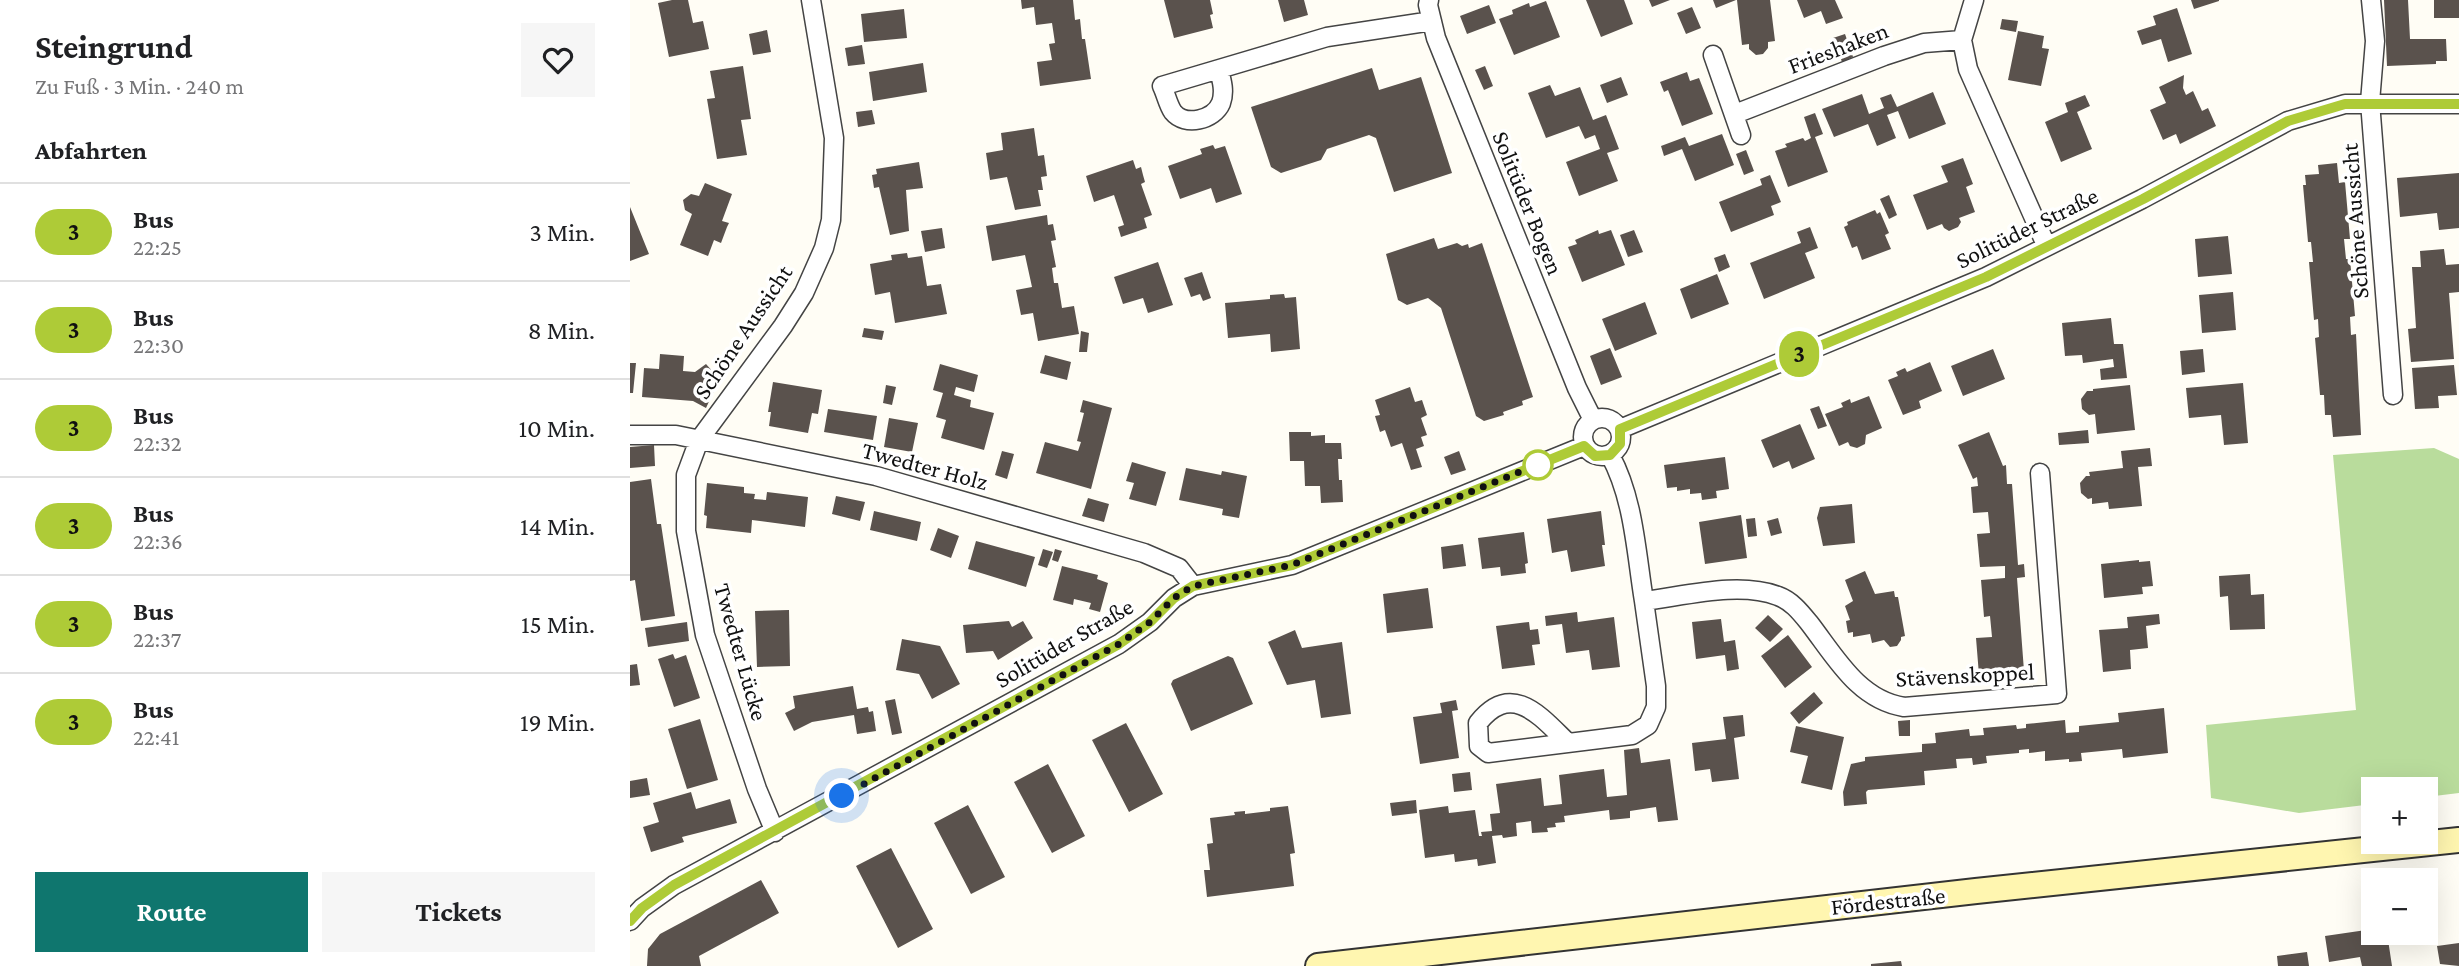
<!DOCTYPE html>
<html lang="de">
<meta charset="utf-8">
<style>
:root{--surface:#fff;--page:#f6f6f6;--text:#202124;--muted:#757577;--line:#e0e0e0;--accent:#0f766e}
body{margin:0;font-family:"Crimson Pro",serif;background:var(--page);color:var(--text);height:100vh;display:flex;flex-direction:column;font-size:26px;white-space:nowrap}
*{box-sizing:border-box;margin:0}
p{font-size:23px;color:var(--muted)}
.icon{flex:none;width:38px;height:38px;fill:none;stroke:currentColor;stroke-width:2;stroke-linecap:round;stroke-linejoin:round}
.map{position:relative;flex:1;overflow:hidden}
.sheet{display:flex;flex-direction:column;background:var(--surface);width:630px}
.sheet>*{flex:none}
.badge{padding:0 14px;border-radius:23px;font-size:24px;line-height:46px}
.controls{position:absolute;left:1731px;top:777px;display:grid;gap:14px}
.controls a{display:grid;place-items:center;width:77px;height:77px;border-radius:0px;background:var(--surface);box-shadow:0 7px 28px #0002;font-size:35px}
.you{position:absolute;width:35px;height:35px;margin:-18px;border:5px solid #fff;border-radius:50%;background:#1a73e8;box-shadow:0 0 0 10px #1a73e833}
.map>.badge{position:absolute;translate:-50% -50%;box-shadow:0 0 0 4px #fff}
h2{padding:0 35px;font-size:26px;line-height:63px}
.round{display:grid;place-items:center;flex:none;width:74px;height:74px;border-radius:0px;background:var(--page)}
.overview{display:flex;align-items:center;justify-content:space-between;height:119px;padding:0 35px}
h1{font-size:33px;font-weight:700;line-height:52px}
.primary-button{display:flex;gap:14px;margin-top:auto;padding:14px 35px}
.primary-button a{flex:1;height:80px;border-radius:0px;background:var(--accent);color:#fff;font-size:28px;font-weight:700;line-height:80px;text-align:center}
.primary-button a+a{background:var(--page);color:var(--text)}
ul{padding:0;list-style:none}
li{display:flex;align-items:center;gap:21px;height:98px;padding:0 35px;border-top:2px solid var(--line)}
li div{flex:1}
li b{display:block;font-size:26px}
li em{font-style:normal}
li .badge{min-width:77px;font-weight:700;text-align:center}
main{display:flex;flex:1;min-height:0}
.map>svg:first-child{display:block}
.forest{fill:#b9dc9c}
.building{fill:#5a524d}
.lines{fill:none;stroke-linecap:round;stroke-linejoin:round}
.minor-casing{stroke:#444;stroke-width:21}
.secondary-casing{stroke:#333;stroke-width:28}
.minor{stroke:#fff;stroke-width:18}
.secondary{stroke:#fff6b0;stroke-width:24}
.line-casing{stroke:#fff;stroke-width:16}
.line{stroke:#aecb37;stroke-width:10}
.walk{stroke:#111;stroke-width:7;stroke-dasharray:0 12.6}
.stop-dot{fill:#fff;stroke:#aecb37;stroke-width:3.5}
.labels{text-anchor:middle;stroke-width:7;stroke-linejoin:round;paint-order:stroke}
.street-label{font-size:24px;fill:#111;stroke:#fff}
</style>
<main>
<section class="sheet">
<div class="overview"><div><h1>Steingrund</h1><p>Zu Fuß · 3 Min. · 240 m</p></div><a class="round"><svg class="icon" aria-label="heart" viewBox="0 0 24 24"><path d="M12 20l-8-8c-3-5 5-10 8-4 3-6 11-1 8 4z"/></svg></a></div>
<h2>Abfahrten</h2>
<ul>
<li><span class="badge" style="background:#aecb37;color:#111">3</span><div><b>Bus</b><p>22:25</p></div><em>3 Min.</em></li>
<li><span class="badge" style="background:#aecb37;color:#111">3</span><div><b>Bus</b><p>22:30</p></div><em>8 Min.</em></li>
<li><span class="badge" style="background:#aecb37;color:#111">3</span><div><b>Bus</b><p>22:32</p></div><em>10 Min.</em></li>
<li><span class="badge" style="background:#aecb37;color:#111">3</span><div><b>Bus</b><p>22:36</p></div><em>14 Min.</em></li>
<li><span class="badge" style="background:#aecb37;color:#111">3</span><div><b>Bus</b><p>22:37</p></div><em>15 Min.</em></li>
<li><span class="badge" style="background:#aecb37;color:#111">3</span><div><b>Bus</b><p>22:41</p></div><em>19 Min.</em></li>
</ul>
<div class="primary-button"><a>Route</a><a>Tickets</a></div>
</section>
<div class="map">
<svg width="1829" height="966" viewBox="0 0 1829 966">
<rect width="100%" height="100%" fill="#fffdf5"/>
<path class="forest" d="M1804,448L1829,459V793L1796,797V789H1743V804L1669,813L1581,798L1576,725L1726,710L1703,455Z"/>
<path class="building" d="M42,0H58L63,23L73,21L79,49L39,57L28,3Z
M391,0H443L445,20L450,19L452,39H455L461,79L410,86L407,62L422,60L419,44L425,43L422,23L406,25L404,7L392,9Z
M534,0H580L583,14L580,15L583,28L544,38Z
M648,0H674L678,15L654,22Z
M956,0H994L1003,24L971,37Z
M1019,0H1040L1022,7Z
M1083,0H1106L1086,8Z
M1107,0H1140L1145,41L1138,42V48L1133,54L1126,55L1119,49V44L1112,45Z
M1167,0H1205L1213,18L1196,24L1191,11L1174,18Z
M1561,0H1589V1L1564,9Z
M1754,0H1778L1780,39H1816L1817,61H1806V64L1757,66Z
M1804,0H1829V18H1804Z
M916,1L930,37L884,55L869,19L883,14L882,10L899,3L900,7Z
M859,5L866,23L837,34L830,16Z
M1062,7L1071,28L1056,34L1047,13Z
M1547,8L1562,54L1538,62L1531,39L1512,45L1507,31L1526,25L1523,16Z
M274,9L277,38L234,42L231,14Z
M1372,19L1388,21L1386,32L1370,29Z
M137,30L141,52L123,55L119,34Z
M1388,31L1414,36L1412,48L1419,49L1411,86L1378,80Z
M1215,34L1223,57L1212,62L1203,38Z
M232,45L235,64L218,66L215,48Z
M293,63L297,92L243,101L239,72Z
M113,66L121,119L111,120L117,155L87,159L77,99L85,98L80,71Z
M855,66L863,86L854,90L845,70Z
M742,68L749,90L791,77L822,173L764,192L746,138L739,135L697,149L691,160L651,173L641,167L621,107Z
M1057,72L1060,81L1069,78L1083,114L1052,126L1038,90L1034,92L1030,82Z
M1554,75L1553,88L1556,95L1563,91L1572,111L1578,108L1586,126L1550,144L1546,134L1533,140L1520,110L1536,103L1529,87Z
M991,77L998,95L977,103L970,85Z
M920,85L925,96L950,87L963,120L976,115L989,149L977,153L988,181L949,196L936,162L970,149L965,135L955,139L949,126L916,138L898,93Z
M1303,92L1316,124L1279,139L1268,111L1257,115L1266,138L1247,146L1238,124L1204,137L1192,109L1232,94L1239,114L1254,108L1250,98L1261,94L1267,107Z
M1455,95L1460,106L1447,112L1462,149L1431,162L1415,122L1438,112L1435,103Z
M242,110L245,124L228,127L226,112Z
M1185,113L1193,134L1185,137L1198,172L1158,187L1145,151L1157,147L1155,144L1173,138L1175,141L1181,138L1174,117Z
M404,128L408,156L414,155L417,176L411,177L413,190H408L411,206L385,210L377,177L360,180L356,153L373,150L371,133Z
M1092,134L1104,165L1065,181L1052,149L1034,156L1031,146L1055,137L1059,146Z
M583,145L585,149L595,146L612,194L586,203L581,188L550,199L538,166L572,154L570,149Z
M1116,150L1124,171L1114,175L1106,154Z
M1333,158L1343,184L1336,187L1345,212L1329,218L1331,222L1328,227L1319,231L1314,228L1312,224L1297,230L1283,195L1318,182L1311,166Z
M503,160L506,169L511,167L513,175L515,182L511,184L522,215L514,218L517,228L491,237L488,227L494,225L484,195L464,202L456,176Z
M289,162L293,188L276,190L279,231L260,235L249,187L244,188L242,175L247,174L246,169Z
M1707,163L1709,183L1715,182L1720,239H1714L1716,259H1720L1725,316L1720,317L1721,335L1726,334L1731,435L1703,437L1701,415H1695L1694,395H1690L1685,338L1689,337L1688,319L1684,320L1679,262H1683L1681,242H1678L1673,185H1676L1675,175L1689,174L1688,165Z
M1829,173V228L1809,230L1807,213L1770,217L1767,178Z
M1140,175L1151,202L1141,206L1144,215L1101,232L1089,202L1132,185L1130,179Z
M75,183L102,194L92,221L99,223L97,227L91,243L84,240L78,256L50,245L62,214L55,210L53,200L61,194L69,196Z
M1259,195L1267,215L1259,219L1250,199Z
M0,207L19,254L0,261Z
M1245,210L1247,214L1250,212L1259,233L1255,235L1261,249L1232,260L1227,246L1222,248L1214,227L1218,225L1217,222Z
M417,215L418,225L423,224L426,240L421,241L426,267L422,268L424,283H428L432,308L444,306L449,334L408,341L403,313L391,315L386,290L402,287L395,255L362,261L356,226Z
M1180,227L1188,248L1175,253L1185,278L1134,299L1120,263L1171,243L1167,232Z
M312,228L315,248L295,252L291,231Z
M968,230L969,234L981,230L995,265L952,282L938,247L947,244L945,240Z
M1004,230L1013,252L998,257L990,235Z
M1598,236L1602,274L1568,277L1565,239Z
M804,238L808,249L827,243L832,246L838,244L839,248L852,243L903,397L892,401L893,405L873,412L874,415L854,421L846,416L811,308L798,298L777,305L768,300L756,254Z
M1814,249L1816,265L1829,264V292L1819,293L1824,359L1781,362L1778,329L1786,328L1782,267H1791L1790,251Z
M277,253L278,258L292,256L297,286L311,284L317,314L265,323L260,292L245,295L240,264L262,260L261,255Z
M1095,254L1100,267L1089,272L1084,258Z
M528,262L543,305L518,313L513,298L493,304L484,277Z
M572,272L581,298L573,301L570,294L561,297L554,278Z
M1087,274L1099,304L1061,319L1050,289Z
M1603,292L1606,330L1572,333L1569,295Z
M654,294L655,298L666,297L670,349L641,352L640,334L598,338L595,303L640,299V295Z
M1015,302L1027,334L985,351L972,319Z
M1481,318L1484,344H1493L1497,378L1471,380L1470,369L1484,367L1483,359L1453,363L1452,355L1435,356L1432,323Z
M234,328L254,331L252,340L232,337Z
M451,331L459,333L457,352H449Z
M980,348L992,377L971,385L960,356Z
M1363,349L1375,379L1333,396L1321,366Z
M1573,349L1575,372L1552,375L1550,351Z
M30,354L54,356L53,371L65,372L76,364L92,382L83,393L76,408L63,401L12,397L14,368L29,369Z
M415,355L441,362L437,380L410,373Z
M1300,362L1312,391L1289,401L1291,408L1273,415L1258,380L1268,376L1266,372L1275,368L1277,372Z
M0,363H6L3,393H0Z
M310,364L348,375L344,392L326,387L324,395L341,400L340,407L364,413L354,450L311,438L316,420L306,417L313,393L303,390Z
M1824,365L1827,395L1808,396L1809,408L1785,409L1782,368Z
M143,382L192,390L188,414L182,413L178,433L139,426L141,412H138Z
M1613,383L1618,443L1594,445L1591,415L1559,418L1556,388Z
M256,385L266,387L262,405L253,403Z
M1500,385L1505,430L1467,434L1465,414L1459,415L1452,409L1451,399L1457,391H1463V389Z
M780,387L785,402L792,400L797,415L791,418L797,435L791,437L794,446L786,449L792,467L781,470L772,443L761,447L755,430L750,432L745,416L750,415L745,400Z
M1239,396L1252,428L1236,435L1235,444L1227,448L1220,446L1218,442L1209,446L1195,414L1213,407L1211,403L1220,399L1221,403Z
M453,400L482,408L461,489L406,473L415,442L448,451L451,442L447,441L454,413L450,412Z
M1189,406L1197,426L1188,429L1180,409Z
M198,409L247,416L243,440L194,432Z
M259,418L288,423L282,452L254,447Z
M1170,424L1185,459L1162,469L1159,461L1143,468L1131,440Z
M1458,430L1459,443L1429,445L1428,433Z
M659,432H681V436L695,435V443H711L712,459H708L709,480H712L713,502L691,503L690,486H675L674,461H660Z
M1359,432L1373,466L1376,465L1377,484H1382L1388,565L1394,564L1395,577L1387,578L1394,671L1349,675L1346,638L1362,637L1360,616L1354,617L1351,580L1375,578V566L1350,567L1347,534L1360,533L1358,512L1343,513L1341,487L1348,486L1347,477L1343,479L1328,445Z
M24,445L25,466L0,468V447Z
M1520,448L1522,466L1508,467L1512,506L1479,509L1478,502L1462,504V498L1458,499L1451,493L1450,483L1456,476H1460L1459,472L1493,468L1491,451Z
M372,451L384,454L377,479L365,475Z
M829,451L836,470L821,475L814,457Z
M1095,457L1099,489L1086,491L1087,498L1072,500L1071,493L1060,494V489L1047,491V487L1037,488L1034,465Z
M502,462L536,472L526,506L499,499L504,483L496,481Z
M556,468L591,475L592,471L617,476L609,518L592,515L593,509L549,500Z
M21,479L27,524H31L45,616L11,621L5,580L0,581V482Z
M77,483L114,487V493L125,494L124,499L136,500L137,492L178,497L175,527L122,520L121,533L76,528L77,516L74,515Z
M206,496L235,502L230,521L202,514Z
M458,498L479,504L474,522L452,516Z
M1222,504L1225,543L1193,546L1187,518L1190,507Z
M244,511L291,522L287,541L240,530Z
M971,511L975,545H972L975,566L941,572L937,550L922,553L917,519Z
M1111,515L1117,558L1075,564L1069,522Z
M1125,518L1127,536L1118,537L1116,519Z
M1148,518L1152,533L1141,536L1137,521Z
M308,528L329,536L321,558L300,550Z
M894,532L898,563L895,564L896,573L871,576L870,567L852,569L848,538Z
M346,541L405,557L396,587L338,569Z
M833,544L836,566L813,569L811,547Z
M413,549L423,552L417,568L408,565Z
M425,549L432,551L428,562L422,560Z
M1509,560V562L1520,561L1523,586L1512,587L1513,594L1474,598L1471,564Z
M432,566L468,575L467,579L478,583L470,612L459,609L461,603L444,599L443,605L423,600Z
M1235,571L1245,594L1264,591L1265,597H1268L1275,636L1271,637V640L1267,646L1260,647L1254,640L1242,643L1240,634L1223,637V632L1218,633L1216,621L1220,620L1215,606L1223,601L1215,580Z
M1620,574L1621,595L1634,594L1635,629L1600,630L1598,596L1590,597L1589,576Z
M798,588L803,628L757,633L753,594Z
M159,610L160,666L127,667L125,611Z
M947,612L948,622L984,617L990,667L962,670L959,650L936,653L932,624L916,626L915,616Z
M1529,614L1530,624L1516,626L1518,648L1500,650L1501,669L1473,672L1469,630L1498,628L1497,617Z
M1138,615L1153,629L1140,642L1125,628Z
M1091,619L1094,642L1105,640L1109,669L1097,671L1095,655L1066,659L1062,622Z
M379,621L382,627L393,621L403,638L368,660L363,651L336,653L333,625Z
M57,622L59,641L18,647L15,628Z
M899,622L900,630L908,629L910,644L902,645L905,665L872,669L866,626Z
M665,630L672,648L712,642L721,714L691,718L685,680L657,685L638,642Z
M1158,635L1182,667L1155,688L1131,656Z
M272,639L310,646L330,684L302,699L289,674L266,670Z
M43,654L45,659L56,655L70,698L44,707L28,659Z
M598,656L603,658L623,704L561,731L541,684L543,680Z
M7,664L10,685L0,686V665Z
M223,686L227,709L238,707L239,712L243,711L246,731L227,734L224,715L182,722L164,731L155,713L165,708L163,696Z
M1184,692L1193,703L1169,724L1160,713Z
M265,699L272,733L262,735L255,701Z
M826,700L828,710L822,711L829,758L790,764L783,717L812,713L810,703Z
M1534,708L1538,753L1493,758L1492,749L1451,753L1452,761L1439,762V759L1415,761V751L1399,753V749L1389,750V753L1356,756L1357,763L1343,765L1342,758L1326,759L1327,768L1294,771L1295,785L1238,790L1236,792L1237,804L1214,806L1213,792L1221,764L1235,761V757L1292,752V744L1306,743L1305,733L1339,729L1340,736L1354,735L1353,728L1386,725L1387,729L1396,728V724L1435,720L1436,733L1449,732V726L1489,722L1488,713Z
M1113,715L1115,736L1104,738L1109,779L1082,782L1080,769L1065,771L1062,743L1096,739L1093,717Z
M70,719L88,780L57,789L38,729Z
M1280,720V736H1269L1268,721Z
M496,723L533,794L499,812L462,740Z
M1166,726L1214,737L1202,790L1171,783L1178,756L1160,752Z
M1009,748L1011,763L1040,759L1048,820L1028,822L1026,807L1000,811V818L980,820L979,810L934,816L935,822L925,823L926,827L917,828L918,832L902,833L901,821L886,823L887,836L873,838L872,835L862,836L866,863L848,866L847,859L825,862L824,854L795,858L789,810L818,806L819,813L845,810L849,836H852L851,832L862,831L860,814L870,813L866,784L911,778L914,806L932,804L929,775L974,769L977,797L997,795L994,750Z
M418,764L455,836L422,853L384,782Z
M840,772L842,790L824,792L822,774Z
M17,778L20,795L0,798V781Z
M61,792L66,809L100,799L107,823L52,837L54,842L21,852L13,827L29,822L23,803Z
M786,800L787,813L762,816L760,803Z
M338,805L375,877L341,894L304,823Z
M658,806L665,853L660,854L664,886L577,897L574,870H580L577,844L583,843L580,818L605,815L604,812L615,811V814L640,811V808Z
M261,848L303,929L268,948L226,866Z
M131,880L149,913L69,956L71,966H17L18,949L30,934Z
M1743,929V933H1757L1762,966H1732L1730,957L1699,962L1695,936Z
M1829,943V966L1810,964L1807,946Z
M1677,952L1679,966H1648L1647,956Z
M1271,961L1272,966H1241V964Z"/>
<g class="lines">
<g class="minor-casing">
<path id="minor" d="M799,0L798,5L806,38L947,388L963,420
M1344,0L1332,40L1338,69L1416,245
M1741,0L1745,41L1740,102L1763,395
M1083,55L1111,135
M589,70C592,81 595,92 591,103C584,120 555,127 543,112C538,105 536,94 532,86L697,37L802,21
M1105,114L1254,56L1294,43L1332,40
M953 437a19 19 0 1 1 38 0a19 19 0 1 1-38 0Z
M990,429L1356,277L1512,199L1658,121L1715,104H1829
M0,435H46L246,476L514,553L549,568L563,586
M980,455C1004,499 1006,552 1014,601C1055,596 1109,581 1148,596C1162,601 1171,613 1180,624C1206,658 1229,700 1274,707L1427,694L1410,473
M938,743C911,717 882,680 848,723L849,746L858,753L1002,735L1018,725L1026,707V686L1014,601
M145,832L127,789L75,635L56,531V475L69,440L153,326L174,293L194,248L201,220L204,138L181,0
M0,921L12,908L44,885L489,644L520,622L544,598L563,586L662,565L954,446"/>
</g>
<g class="secondary-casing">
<path id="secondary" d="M688,966L1346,891L1829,840"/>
</g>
<use href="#minor" class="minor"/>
<use href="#secondary" class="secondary"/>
</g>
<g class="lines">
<g class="line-casing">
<path id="line" d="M0,921L12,908L44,885L489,644L520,622L544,598L563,586L662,565L954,446L965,456L980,455L990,444V429L1356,277L1513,199L1658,121L1715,104H1829"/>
</g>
<use href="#line" class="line"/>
<path class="walk" d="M212,796L489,644L520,622L544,598L563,586L662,565L914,462L908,465"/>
</g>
<circle class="stop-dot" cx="908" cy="465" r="14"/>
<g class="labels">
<g class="street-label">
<text transform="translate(1208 48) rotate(-21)" y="8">Frieshaken</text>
<text transform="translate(898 203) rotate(68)" y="8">Solitüder Bogen</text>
<text transform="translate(1725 221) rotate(-94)" y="8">Schöne Aussicht</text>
<text transform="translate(1397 228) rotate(-26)" y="8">Solitüder Straße</text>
<text transform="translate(113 332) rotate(-56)" y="8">Schöne Aussicht</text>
<text transform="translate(295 466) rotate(15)" y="8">Twedter Holz</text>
<text transform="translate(434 643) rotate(-30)" y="8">Solitüder Straße</text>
<text transform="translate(111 652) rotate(74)" y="8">Twedter Lücke</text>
<text transform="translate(1335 675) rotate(-3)" y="8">Stävenskoppel</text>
<text transform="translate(1258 901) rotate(-6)" y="8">Fördestraße</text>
</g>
</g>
</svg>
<div class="controls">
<a>+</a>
<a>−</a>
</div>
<div class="you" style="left:212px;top:796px"></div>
<b class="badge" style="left:1169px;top:354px;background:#aecb37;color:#111">3</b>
</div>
</main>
